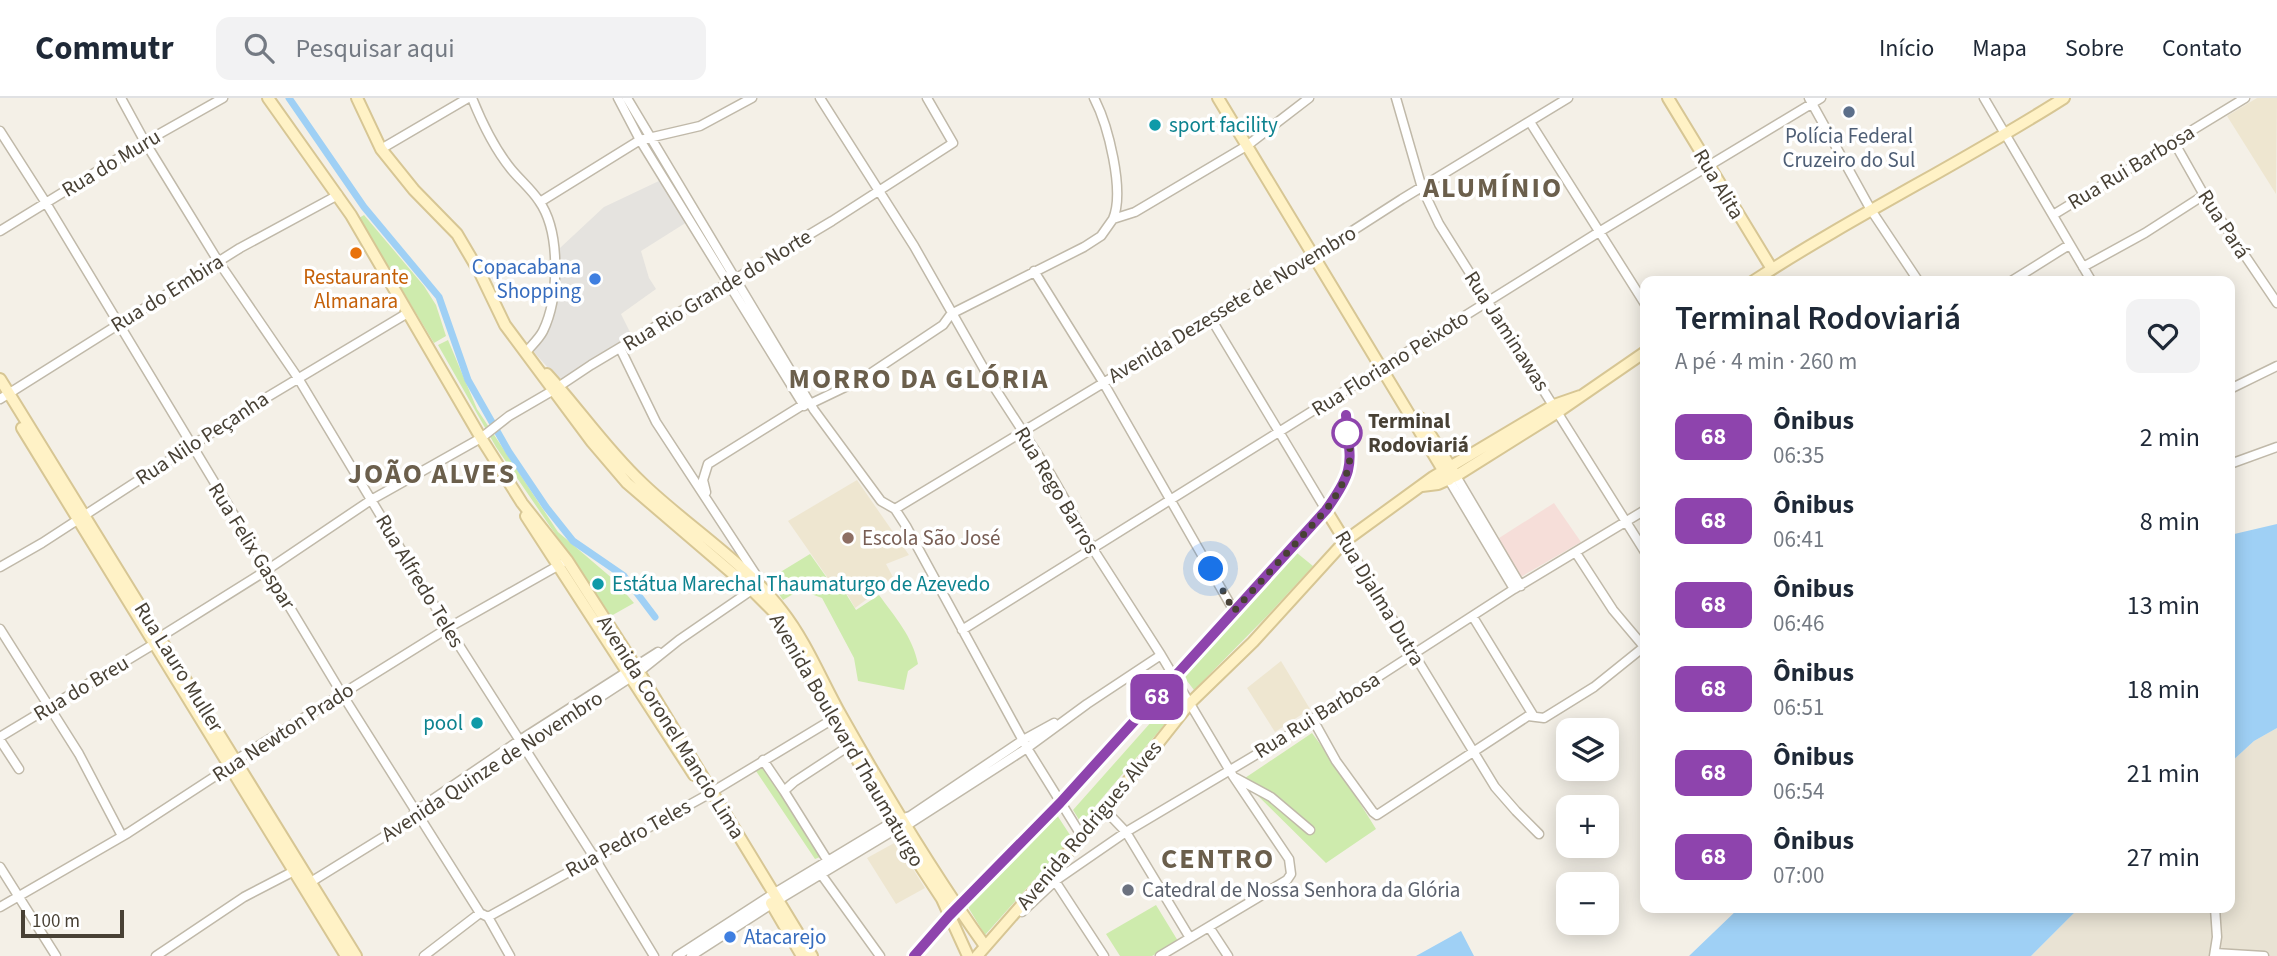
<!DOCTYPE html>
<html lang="pt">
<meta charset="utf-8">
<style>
:root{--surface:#fff;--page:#f2f2f3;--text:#1f2937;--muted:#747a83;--line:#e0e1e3}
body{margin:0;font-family:"Source Sans 3",sans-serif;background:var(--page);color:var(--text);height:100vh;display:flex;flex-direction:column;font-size:26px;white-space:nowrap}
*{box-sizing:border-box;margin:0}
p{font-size:23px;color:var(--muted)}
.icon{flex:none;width:38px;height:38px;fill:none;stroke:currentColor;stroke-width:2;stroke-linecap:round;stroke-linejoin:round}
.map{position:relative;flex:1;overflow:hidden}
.drawer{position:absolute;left:1640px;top:178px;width:595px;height:637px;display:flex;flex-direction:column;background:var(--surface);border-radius:14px;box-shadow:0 4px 18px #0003}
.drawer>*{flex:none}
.badge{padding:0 14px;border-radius:10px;font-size:24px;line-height:46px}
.controls{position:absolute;left:1556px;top:620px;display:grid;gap:14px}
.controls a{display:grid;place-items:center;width:63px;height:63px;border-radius:14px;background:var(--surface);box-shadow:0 4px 18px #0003;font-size:35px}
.scale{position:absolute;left:21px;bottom:18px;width:103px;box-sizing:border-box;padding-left:7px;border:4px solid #484135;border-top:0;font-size:19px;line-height:24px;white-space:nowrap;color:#484135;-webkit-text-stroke:5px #fff;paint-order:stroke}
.you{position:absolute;width:35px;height:35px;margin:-18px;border:5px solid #fff;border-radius:50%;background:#1a73e8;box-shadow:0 0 0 10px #1a73e833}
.map>.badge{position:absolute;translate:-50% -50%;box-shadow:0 0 0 4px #fff}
.round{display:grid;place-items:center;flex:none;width:74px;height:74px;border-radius:14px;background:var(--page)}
.overview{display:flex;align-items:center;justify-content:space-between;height:119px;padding:0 35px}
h1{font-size:33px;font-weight:600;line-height:52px}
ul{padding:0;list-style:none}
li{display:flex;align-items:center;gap:21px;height:84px;padding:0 35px}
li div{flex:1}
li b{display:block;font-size:26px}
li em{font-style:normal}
li .badge{min-width:77px;font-weight:700;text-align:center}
header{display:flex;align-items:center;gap:42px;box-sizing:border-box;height:98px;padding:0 35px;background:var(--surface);border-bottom:2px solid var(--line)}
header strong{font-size:33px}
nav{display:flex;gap:38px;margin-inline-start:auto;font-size:24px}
.search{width:490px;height:63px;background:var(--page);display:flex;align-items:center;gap:18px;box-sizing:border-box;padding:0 24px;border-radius:14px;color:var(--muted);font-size:26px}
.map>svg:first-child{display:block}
.residential{fill:#e9e3d4}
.education{fill:#eee6d0}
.medical{fill:#f6ded9}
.green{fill:#ceebad}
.parking{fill:#e5e3df}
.water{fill:#9fd0f5}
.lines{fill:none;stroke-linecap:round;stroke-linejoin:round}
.canal{stroke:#9fd0f5;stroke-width:7}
.street-casing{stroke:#c0b9a9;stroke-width:11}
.secondary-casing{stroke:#d7c694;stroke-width:14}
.street{stroke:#fff;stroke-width:8}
.secondary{stroke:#fff2c6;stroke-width:10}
.line-casing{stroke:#fff;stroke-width:16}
.line{stroke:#8e44ad;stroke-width:10}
.walk{stroke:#484135;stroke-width:7;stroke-dasharray:0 12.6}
.service-dot{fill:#5c6f8a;stroke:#fff;stroke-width:2.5}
.culture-dot{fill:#0f9aa8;stroke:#fff;stroke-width:2.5}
.food-dot{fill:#e8710a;stroke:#fff;stroke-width:2.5}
.shop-dot{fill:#3f7fe0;stroke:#fff;stroke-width:2.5}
.stop-dot{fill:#fff;stroke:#8e44ad;stroke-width:3.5}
.education-dot{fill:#8d6e63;stroke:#fff;stroke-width:2.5}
.worship-dot{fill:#6b7280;stroke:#fff;stroke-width:2.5}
.labels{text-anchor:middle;stroke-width:7;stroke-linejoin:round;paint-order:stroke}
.culture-label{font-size:21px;fill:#0d838f;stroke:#fff;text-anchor:start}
.service-label{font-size:21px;fill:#4e5e75;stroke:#fff}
.street-label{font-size:21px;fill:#484135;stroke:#fff}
.shop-label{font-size:21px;fill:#366cbe;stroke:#fff;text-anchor:end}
.food-label{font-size:21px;fill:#c56008;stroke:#fff}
.stop-label{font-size:21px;font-weight:bold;fill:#484135;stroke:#fff;text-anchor:start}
.education-label{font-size:21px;fill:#785e54;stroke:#fff;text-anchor:start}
.worship-label{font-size:21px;fill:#5b616d;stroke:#fff;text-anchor:start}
.district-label{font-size:28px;font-weight:bold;letter-spacing:2px;fill:#6b5f4c;stroke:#fff}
</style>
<header>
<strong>Commutr</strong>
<div class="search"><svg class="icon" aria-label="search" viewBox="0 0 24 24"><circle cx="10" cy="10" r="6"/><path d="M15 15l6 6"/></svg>Pesquisar aqui</div>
<nav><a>Início</a><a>Mapa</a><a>Sobre</a><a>Contato</a></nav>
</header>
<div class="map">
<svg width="2277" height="858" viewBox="0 0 2277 858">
<rect width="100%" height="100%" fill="#f4f0e7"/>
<path class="residential" d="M2277,630V858H2031L2079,810H2230V665L2254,643Z"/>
<path class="education" d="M2257,0H2277L2276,96L2227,18Z
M857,382L909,457L886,466L894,481L855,510L839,482L832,486L788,423Z
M1281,563L1310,611L1275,634L1247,590Z
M896,744L925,790L896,806L867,760Z"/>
<path class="medical" d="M1554,405L1581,444L1519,480L1496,442Z"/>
<path class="green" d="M364,117L424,188L436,207L446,238L434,245L359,120Z
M448,242L477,311L558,434L613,481L634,505L611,518L496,349L438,247Z
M1297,455L1313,468L1267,518L1194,592L1184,579L1252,500Z
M810,456L832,487L838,483L856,512L879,497C895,519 913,539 918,566L908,573L904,592L858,583L854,560L822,500L800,492L783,502L769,481Z
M1176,596L1181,607L1081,725L1073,712Z
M1312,635L1338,670L1376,731L1326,765L1242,682Z
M768,661L782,682L781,694L820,759L815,761L754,670Z
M1053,717H1057L1070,737V742L985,837L968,809Z
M1156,807L1178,843L1152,858H1120L1106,836Z"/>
<path class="parking" d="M661,82L687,124L641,153L649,180L656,191L621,216L633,240L561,284L532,252L543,239L559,168L560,150L604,109Z"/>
<path class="water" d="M2277,426V630L2254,643L2230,665V437Z
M1739,810H2079L2031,858H1689Z
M1461,833L1474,858H1416Z"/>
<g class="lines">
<path class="canal" d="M289,0L364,109L439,199L468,282L509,354L546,409L573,443L624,478L655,519"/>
<g class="street-casing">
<path id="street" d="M121,0L145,44L218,163L298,280L448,530L594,759L654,858
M472,0C482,25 494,50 511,71C520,82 531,91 539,103C561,134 559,200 543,233C539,241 531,248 526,254
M618,0L640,42L804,308
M627,0L814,312L881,403L895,411L906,428L1027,650L1081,737
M820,0L914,148L996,292L1051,377L1093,451L1161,557L1233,678L1289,761L1291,776L1287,782L1160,858
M1094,0C1108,27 1125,93 1113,121
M1396,0L1422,90L1439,126L1645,454
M1809,0L1871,112L1919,184
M1984,0L2092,184
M1530,24L1645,206
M0,33L46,105L342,596L480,815L488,819L510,858
M2174,44L2204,97L2277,205
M381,51L468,0
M540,104L640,42L700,28L752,0
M2053,117L2245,0
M0,133L145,44L223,0
M2083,169L2145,135L2204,97
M1034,173L1103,284L1234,513
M2010,184L2069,147
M1210,219L1326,412C1357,369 1350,366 1346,317
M2230,291L2277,268
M0,301L240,150L338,97
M2230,366L2277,349
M1456,378L1521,488
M1449,382L1514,491
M706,394L703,382L708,366L801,308L812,305L862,281L943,227L951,216L1084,149L1101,138L1113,121L1135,114L1248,47L1309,0
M895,411L1318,155L1402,101L1568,0
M1345,443L1495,689L1516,713L1539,736
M1576,455L1613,512L1645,550
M0,469L42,445L259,304L406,216
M1473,519L1533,617
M0,531L79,656L122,738
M962,532L1599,134L1821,0
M1312,620L1336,663L1373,714L1377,717L1528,618L1544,620L1594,589L1645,548
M0,639L154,546L160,539L267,472L371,402L481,340L509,318L552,293L591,267L832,123L953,45L927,0
M0,642L19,671
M763,662L784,693
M1236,680L1271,699L1310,732
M1105,712L1126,734L1190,840
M414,714L520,642L658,554
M831,768L784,693L794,684L849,648
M0,769L56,858
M818,772L880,858
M1055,783L1104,858
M306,787L419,717L639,574L679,542L759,487L760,483L656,324L620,250
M0,809L128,735L217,677L236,662L448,530L561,466
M1022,814L1055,783L1126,734L1279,643L1514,491L1645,412
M488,819L707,697L838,618
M1209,829L1228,858
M2215,855L2264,858
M156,858L244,799L296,772
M424,858L480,815
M677,858L773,796L894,723L910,718L1023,642L1054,625
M691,858L778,802L896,731L906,728L1027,650L1087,606L1161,557
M2214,858L2217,839L2215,810"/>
</g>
<g class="secondary-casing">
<path id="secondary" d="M268,0L351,117L481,340L522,405L567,462L639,574L812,858
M357,0L381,51L414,92L457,136L480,175L505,227L592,344L627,385L753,493L775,515L896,731L942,801L968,858
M1218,0L1449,382
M1668,0L1772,171
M1752,184C1853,118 1962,65 2064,0
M547,276C579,311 606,351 641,384C684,426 746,465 782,513C807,545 822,584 842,619C886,697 933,775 985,848
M0,281L356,858
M1420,320L1456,378
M22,330L346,858
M1422,388L1438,386L1456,378L1558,314L1645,254
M526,418L694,677
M771,805L802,858
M914,858L949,818L1060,705L1326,412L1345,443
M977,858L1105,712L1190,605L1253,544L1345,443L1433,379L1554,307L1580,298"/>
</g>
<use href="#street" class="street"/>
<use href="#secondary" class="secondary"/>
</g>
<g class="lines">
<g class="line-casing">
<path id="line" d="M914,858L949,818L1060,705L1326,412C1357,369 1350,366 1346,317"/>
</g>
<use href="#line" class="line"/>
<path class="walk" d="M1211,471L1234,513L1326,412C1344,387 1356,365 1347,335"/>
</g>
<circle class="service-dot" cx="1849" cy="14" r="7"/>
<g class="culture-dot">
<circle cx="1155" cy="27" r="7"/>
<circle cx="598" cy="486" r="7"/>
<circle cx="477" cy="625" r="7"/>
</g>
<circle class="food-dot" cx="356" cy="155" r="7"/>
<g class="shop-dot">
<circle cx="595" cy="181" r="7"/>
<circle cx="730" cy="839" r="7"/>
</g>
<circle class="stop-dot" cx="1347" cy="335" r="14"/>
<circle class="education-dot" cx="848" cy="440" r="7"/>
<circle class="worship-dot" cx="1128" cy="792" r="7"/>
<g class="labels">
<g class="culture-label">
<text x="1169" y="34">sport facility</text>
<text x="612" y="493">Estátua Marechal Thaumaturgo de Azevedo</text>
<text x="463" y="632" text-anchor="end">pool</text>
</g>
<g class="service-label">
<text x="1849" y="45">Polícia Federal<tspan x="1849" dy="24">Cruzeiro do Sul</tspan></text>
</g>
<g class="street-label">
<text transform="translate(111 65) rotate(-31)" y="7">Rua do Muru</text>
<text transform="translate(2131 69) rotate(-31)" y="7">Rua Rui Barbosa</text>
<text transform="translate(1719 86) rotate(59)" y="7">Rua Alita</text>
<text transform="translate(2224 126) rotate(57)" y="7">Rua Pará</text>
<text transform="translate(717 192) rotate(-31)" y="7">Rua Rio Grande do Norte</text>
<text transform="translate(167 195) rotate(-32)" y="7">Rua do Embira</text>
<text transform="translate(1232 206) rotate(-31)" y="7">Avenida Dezessete de Novembro</text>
<text transform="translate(1507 233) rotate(57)" y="7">Rua Jaminawas</text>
<text transform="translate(1390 265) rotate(-32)" y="7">Rua Floriano Peixoto</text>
<text transform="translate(202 340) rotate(-33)" y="7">Rua Nilo Peçanha</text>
<text transform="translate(1057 392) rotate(59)" y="7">Rua Rego Barros</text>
<text transform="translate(252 448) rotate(58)" y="7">Rua Felix Gaspar</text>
<text transform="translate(420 483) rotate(59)" y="7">Rua Alfredo Teles</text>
<text transform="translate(1380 500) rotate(59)" y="7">Rua Djalma Dutra</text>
<text transform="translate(179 569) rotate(58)" y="7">Rua Lauro Muller</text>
<text transform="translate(81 590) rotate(-31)" y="7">Rua do Breu</text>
<text transform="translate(1317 617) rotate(-32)" y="7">Rua Rui Barbosa</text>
<text transform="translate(671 629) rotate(58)" y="7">Avenida Coronel Mancio Lima</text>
<text transform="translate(283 634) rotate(-33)" y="7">Rua Newton Prado</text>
<text transform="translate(847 642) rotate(60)" y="7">Avenida Boulevard Thaumaturgo</text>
<text transform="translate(492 668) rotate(-33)" y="7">Avenida Quinze de Novembro</text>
<text transform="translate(1089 727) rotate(-50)" y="7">Avenida Rodrigues Alves</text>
<text transform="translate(628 740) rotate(-29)" y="7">Rua Pedro Teles</text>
</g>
<g class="shop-label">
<text x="581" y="176">Copacabana<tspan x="581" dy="24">Shopping</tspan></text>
<text x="744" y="846" text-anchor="start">Atacarejo</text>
</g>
<g class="food-label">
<text x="356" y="186">Restaurante<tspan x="356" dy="24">Almanara</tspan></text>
</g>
<g class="stop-label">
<text x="1368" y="330">Terminal<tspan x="1368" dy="24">Rodoviariá</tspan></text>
</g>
<g class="education-label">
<text x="862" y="447">Escola São José</text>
</g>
<g class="worship-label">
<text x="1142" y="799">Catedral de Nossa Senhora da Glória</text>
</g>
<g class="district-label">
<text x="1493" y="99">ALUMÍNIO</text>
<text x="919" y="290">MORRO DA GLÓRIA</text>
<text x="432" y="385">JOÃO ALVES</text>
<text x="1218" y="770">CENTRO</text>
</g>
</g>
</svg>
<div class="controls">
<a><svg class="icon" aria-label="layers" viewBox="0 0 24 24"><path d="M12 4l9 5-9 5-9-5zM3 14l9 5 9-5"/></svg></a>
<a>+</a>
<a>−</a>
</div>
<div class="scale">100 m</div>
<div class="you" style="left:1211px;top:471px"></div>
<b class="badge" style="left:1157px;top:599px;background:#8e44ad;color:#fff">68</b>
<section class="drawer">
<div class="overview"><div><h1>Terminal Rodoviariá</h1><p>A pé · 4 min · 260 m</p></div><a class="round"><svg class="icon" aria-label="heart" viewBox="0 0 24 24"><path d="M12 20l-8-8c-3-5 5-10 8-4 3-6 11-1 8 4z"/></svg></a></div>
<ul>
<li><span class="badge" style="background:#8e44ad;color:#fff">68</span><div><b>Ônibus</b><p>06:35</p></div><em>2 min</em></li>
<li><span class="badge" style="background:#8e44ad;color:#fff">68</span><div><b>Ônibus</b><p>06:41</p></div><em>8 min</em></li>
<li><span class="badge" style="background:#8e44ad;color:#fff">68</span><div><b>Ônibus</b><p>06:46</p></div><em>13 min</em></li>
<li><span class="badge" style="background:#8e44ad;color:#fff">68</span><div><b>Ônibus</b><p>06:51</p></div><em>18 min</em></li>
<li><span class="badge" style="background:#8e44ad;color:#fff">68</span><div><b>Ônibus</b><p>06:54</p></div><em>21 min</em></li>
<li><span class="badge" style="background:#8e44ad;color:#fff">68</span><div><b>Ônibus</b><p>07:00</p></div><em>27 min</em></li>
</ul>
</section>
</div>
